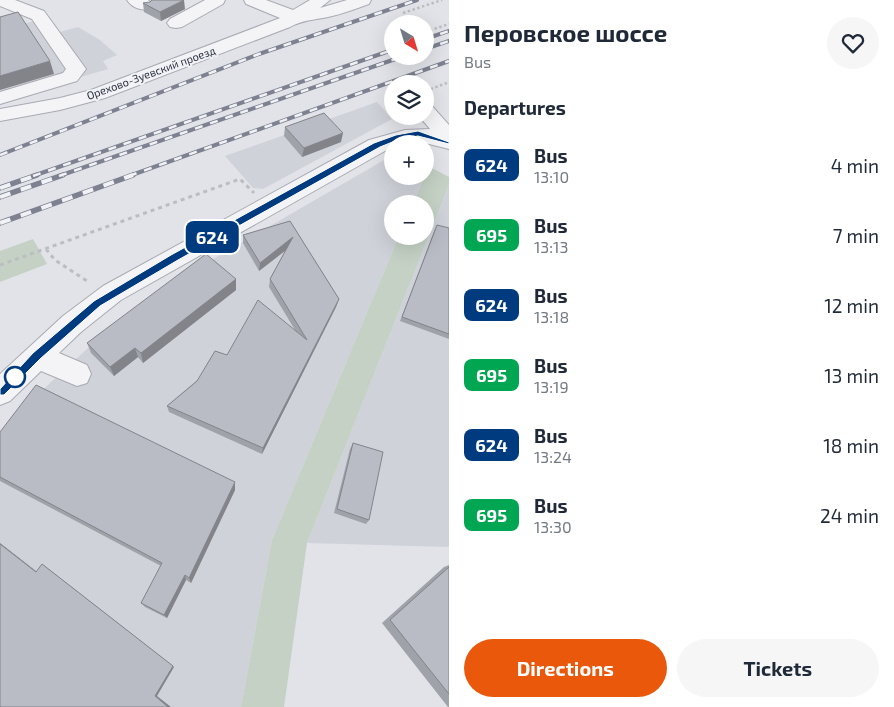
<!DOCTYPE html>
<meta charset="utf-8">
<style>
:root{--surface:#fff;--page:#f6f6f7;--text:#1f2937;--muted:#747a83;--accent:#ea580c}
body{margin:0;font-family:"Exo 2",sans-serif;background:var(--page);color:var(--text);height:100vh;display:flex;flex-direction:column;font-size:19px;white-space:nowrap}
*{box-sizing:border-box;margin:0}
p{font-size:16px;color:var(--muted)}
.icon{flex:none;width:28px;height:28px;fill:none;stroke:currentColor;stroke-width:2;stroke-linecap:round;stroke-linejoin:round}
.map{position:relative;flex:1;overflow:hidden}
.side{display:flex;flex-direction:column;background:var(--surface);width:445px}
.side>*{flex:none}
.badge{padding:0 10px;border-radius:8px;font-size:18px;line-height:32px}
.needle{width:32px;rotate:142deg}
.buttons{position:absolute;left:384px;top:15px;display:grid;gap:10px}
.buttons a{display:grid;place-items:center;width:50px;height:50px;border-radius:50%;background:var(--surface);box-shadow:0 5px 20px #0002;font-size:25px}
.map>.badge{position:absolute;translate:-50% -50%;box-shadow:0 0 0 2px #fff}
h2{padding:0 15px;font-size:19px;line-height:45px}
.round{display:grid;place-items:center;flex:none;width:52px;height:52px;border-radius:26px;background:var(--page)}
.headline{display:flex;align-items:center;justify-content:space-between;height:85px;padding:0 15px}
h1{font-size:24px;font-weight:700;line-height:38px}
.action{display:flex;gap:10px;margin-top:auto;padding:10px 15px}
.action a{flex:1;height:58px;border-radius:30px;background:var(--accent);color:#fff;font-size:20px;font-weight:700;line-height:58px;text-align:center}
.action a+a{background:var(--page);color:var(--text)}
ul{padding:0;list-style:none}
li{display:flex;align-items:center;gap:15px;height:70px;padding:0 15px}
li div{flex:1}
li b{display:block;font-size:19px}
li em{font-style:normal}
li .badge{min-width:55px;font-weight:700;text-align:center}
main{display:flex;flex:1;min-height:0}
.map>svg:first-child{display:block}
.built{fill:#d0d2da}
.green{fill:#c5d1c4}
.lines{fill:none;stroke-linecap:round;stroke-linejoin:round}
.minor-casing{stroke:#a7aab2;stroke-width:2}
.path-far1{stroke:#bcbdc3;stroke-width:2.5;stroke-dasharray:2.5 2.5;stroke-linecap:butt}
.path{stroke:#bcbdc3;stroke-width:3;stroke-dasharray:4 4;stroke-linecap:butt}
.minor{fill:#f4f4f7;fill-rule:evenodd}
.rail-far1-casing{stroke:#7d8190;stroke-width:4}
.rail-casing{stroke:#7d8190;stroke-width:5.5}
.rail-far1{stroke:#f1f2f6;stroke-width:2.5;stroke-dasharray:8;stroke-linecap:butt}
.rail{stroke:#f1f2f6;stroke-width:4;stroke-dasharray:11;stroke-linecap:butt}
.wall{fill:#9fa2a9}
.shaded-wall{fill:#82848a}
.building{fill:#b9bcc5;stroke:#82848a}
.line{fill:#003b80;stroke:#fff}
.stop-dot{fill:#fff;stroke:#003b80;stroke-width:2.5}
.labels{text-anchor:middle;stroke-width:4;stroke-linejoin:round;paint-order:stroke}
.far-street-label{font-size:11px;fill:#2c303e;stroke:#f1f2f6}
</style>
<main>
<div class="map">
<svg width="449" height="707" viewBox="0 0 449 707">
<rect width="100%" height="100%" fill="#e1e3e8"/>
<path class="built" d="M34,21L45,36L78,27L100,40L117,55L103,61L108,69L0,101V31Z
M377,102L392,119L263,189L253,188L225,156Z
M391,156H392V176H424L413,204H392V236H399L272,540L241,707H0V433L50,383L111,327L170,284Z
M449,185V547L307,543Z"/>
<path class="green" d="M428,166L449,177V185L307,543L284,707H241L272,540L399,236H425V204H413Z
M33,239L47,264L0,282V251Z"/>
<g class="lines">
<g class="minor-casing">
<path id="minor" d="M0,0H15L44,11L86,69L77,81L0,104V92L63,73L66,69L32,19L0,6Z
M127,0H148L154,5L151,9C142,11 132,8 127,0Z
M205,0H225L223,4L182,27L176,28L170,27L167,23L170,19Z
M244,0H266L293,10L310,0H330L320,8L347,0H371L369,4C355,9 342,14 328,17C314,20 302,20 290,27L105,98L60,110L0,121V109L60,98L91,90L280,18L246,4Z
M425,105L432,106L449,125V149L421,142L392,144V147L121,300L81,332L59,353L87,365L91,374L87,383L77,386L41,371L10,401L0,405V374L63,316L103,286L369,140L405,130L430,129L419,116H425Z"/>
</g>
<path class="path-far1" d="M403,13L442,0
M425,32L449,24
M426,91L449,82"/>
<path class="path" d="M46,249L55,260L90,283
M0,265L240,179L254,193"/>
<use href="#minor" class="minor"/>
<g class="rail-far1-casing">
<path id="rail-far1" d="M425,39L449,31
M425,49L449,41
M0,155L259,54L417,0
M33,176L392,50
M59,176L404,56
M129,176L449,61"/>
</g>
<g class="rail-casing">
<path id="rail" d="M0,188L37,175
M0,197L63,175
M0,223L133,175"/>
</g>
<use href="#rail-far1" class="rail-far1"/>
<use href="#rail" class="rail"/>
</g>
<path class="wall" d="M143,3L185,9L161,21L144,12Z
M285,127L341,142L302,157L284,136Z
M290,221L339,299L336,307L262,454L169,412L167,406L227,355L295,330L269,287L270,279L285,251L259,271L243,243V235Z
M449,228V339L400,321L435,229Z
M236,279V290L143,363L138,357L114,376L91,353L87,343Z
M0,432L235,490L191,583L186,580L167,618L145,607L141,603L161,566L0,481Z
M353,443L369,520L366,524L334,513L350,449Z
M449,565V707H448L382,623L444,567Z"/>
<path class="shaded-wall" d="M184,0L185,9L161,21L160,12Z
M50,61L54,74L0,90V76Z
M343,133L341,142L302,157L304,148Z
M293,237L291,246L259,271L260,263Z
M236,279V290L143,363L141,353Z
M339,299L336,307L262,454L263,448Z
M135,348L138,357L114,376L110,367Z
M235,482V490L191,583L189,578Z
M0,543L41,575L36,572L0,544Z
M42,564L174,667L157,696L171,707H168L155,696Z
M185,575L186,580L167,618L164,615Z"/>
<path class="building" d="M152,0H184L160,12L143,3L150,2Z
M18,12L50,61L0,76V17Z
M324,113L343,133L304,148L285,127Z
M290,221L339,299L263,448L167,406L197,381L215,351L227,355L258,300L307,340L270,279L293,237L260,263L243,235Z
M437,225L449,228V334L402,317Z
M206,254L236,279L141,353L135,348L110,367L87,343Z
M36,385L235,482L189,578L185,575L164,615L141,603L162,563L0,477V432Z
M353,443L383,452L369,520L337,509Z
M0,544L36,572L42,564L173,666L155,696L168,707H0Z
M449,567V694L390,620Z"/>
<path class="line" d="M418,131L449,142V144L418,136L400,139L380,147L178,260L100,306L40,359L4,395H0V389L33,353L94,301L171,255L374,143L396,135Z"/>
<circle class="stop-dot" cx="15" cy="377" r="10"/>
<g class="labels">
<g class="far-street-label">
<text transform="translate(151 73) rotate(-20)" y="4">Орехово-Зуевский проезд</text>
</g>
</g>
</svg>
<div class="buttons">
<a><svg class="needle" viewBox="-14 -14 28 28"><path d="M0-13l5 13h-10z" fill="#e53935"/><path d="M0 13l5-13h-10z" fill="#747a83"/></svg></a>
<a><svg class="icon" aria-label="layers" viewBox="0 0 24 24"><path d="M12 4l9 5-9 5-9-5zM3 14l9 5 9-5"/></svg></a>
<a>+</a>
<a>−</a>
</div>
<b class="badge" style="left:212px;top:237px;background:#003b80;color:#fff">624</b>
</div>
<section class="side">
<div class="headline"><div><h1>Перовское шоссе</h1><p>Bus</p></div><a class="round"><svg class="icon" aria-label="heart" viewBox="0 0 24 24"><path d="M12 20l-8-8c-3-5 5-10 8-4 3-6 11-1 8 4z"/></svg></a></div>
<h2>Departures</h2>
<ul>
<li><span class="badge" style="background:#003b80;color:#fff">624</span><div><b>Bus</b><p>13:10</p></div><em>4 min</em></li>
<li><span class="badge" style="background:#00a651;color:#fff">695</span><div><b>Bus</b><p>13:13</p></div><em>7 min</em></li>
<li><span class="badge" style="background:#003b80;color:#fff">624</span><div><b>Bus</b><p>13:18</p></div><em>12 min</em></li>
<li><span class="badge" style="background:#00a651;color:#fff">695</span><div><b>Bus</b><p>13:19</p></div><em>13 min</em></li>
<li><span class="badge" style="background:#003b80;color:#fff">624</span><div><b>Bus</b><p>13:24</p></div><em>18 min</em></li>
<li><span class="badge" style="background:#00a651;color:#fff">695</span><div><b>Bus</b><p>13:30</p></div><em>24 min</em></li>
</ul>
<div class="action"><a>Directions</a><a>Tickets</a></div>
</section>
</main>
